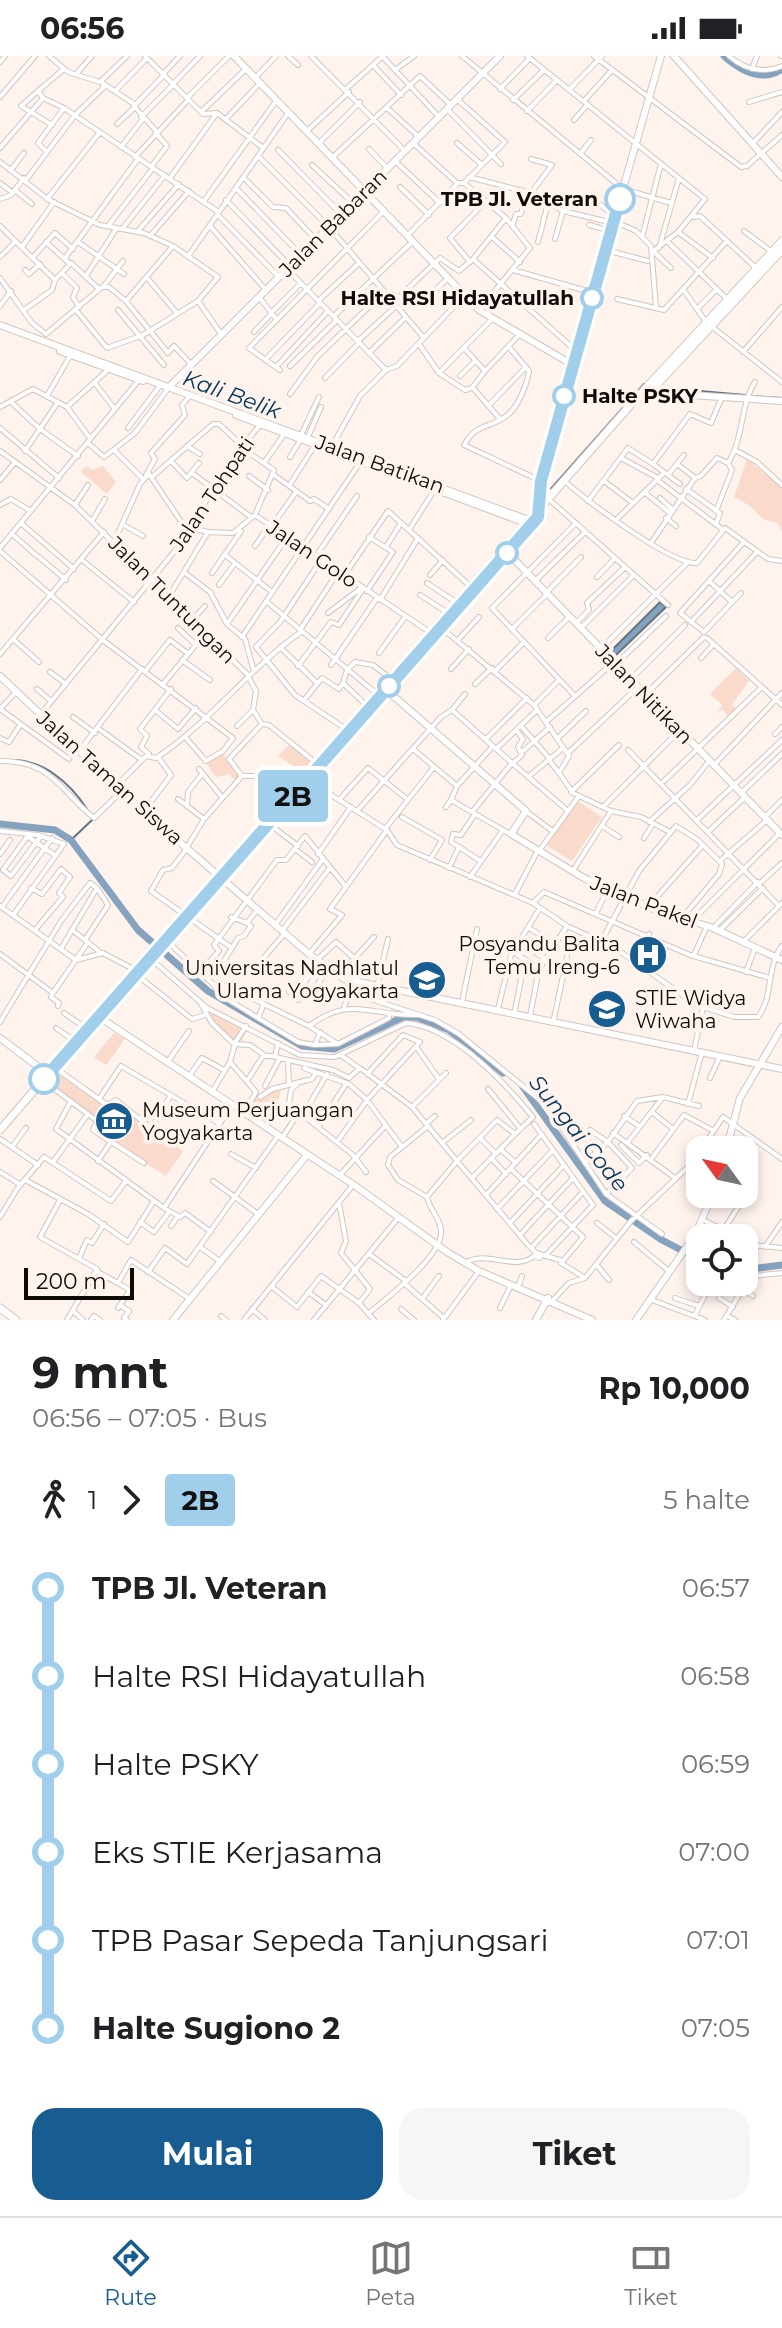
<!DOCTYPE html>
<html lang="id">
<meta charset="utf-8">
<style>
:root{--surface:#fff;--page:#f6f6f6;--text:#202124;--muted:#757577;--line:#e0e0e0;--accent:#175d91}
body{margin:0;font-family:Montserrat,sans-serif;background:var(--page);color:var(--text);height:100vh;display:flex;flex-direction:column;font-size:30px;white-space:nowrap}
*{box-sizing:border-box;margin:0}
p{font-size:26px;color:var(--muted)}
.icon{flex:none;width:44px;height:44px;fill:none;stroke:currentColor;stroke-width:2;stroke-linecap:round;stroke-linejoin:round}
.map{position:relative;height:1264px;overflow:hidden}
.drawer{display:flex;flex-direction:column;background:var(--surface);flex:1}
.drawer>*{flex:none}
.badge{padding:0 16px;border-radius:6px;font-size:28px;line-height:52px}
.needle{width:52px;rotate:303deg}
.controls{position:absolute;left:686px;top:1080px;display:grid;gap:16px}
.controls a{display:grid;place-items:center;width:72px;height:72px;border-radius:16px;background:var(--surface);box-shadow:0 4px 12px #0003;font-size:40px}
.scale{position:absolute;left:24px;bottom:20px;width:110px;box-sizing:border-box;padding-left:8px;border:4px solid #0e0b09;border-top:0;font-size:22px;line-height:28px;white-space:nowrap;color:#0e0b09;-webkit-text-stroke:6px #fff3ed;paint-order:stroke}
.map>.badge{position:absolute;translate:-50% -50%;box-shadow:0 0 0 4px #fff}
.legs{display:flex;align-items:center;gap:12px;height:88px;padding:0 32px;font-size:26px}
.legs p{margin-inline-start:auto}
.overview{display:flex;align-items:center;justify-content:space-between;height:136px;padding:0 32px}
h1{font-size:44px;font-weight:700;line-height:60px}
.action{display:flex;gap:16px;margin-top:auto;padding:16px 32px}
.action a{flex:1;height:92px;border-radius:24px;background:var(--accent);color:#fff;font-size:32px;font-weight:700;line-height:92px;text-align:center}
.action a+a{background:var(--page);color:var(--text)}
ul{padding:0 32px;list-style:none}
li{display:flex;align-items:center;gap:28px;height:88px;font-size:30px}
li i{display:grid;place-items:center;width:12px;height:100%;margin:0 10px;background:currentColor}
li i::after{content:'';width:20px;height:20px;margin:-10px;border:6px solid;border-radius:50%;background:var(--surface)}
li p{margin-inline-start:auto}
li:first-child i{background:linear-gradient(#0000 50%,currentColor 0)}
li:last-child i{background:linear-gradient(currentColor 50%,#0000 0)}
.status{display:flex;justify-content:space-between;align-items:center;height:56px;padding:0 40px;background:var(--surface);direction:ltr}
.status svg{height:22px;fill:currentColor}
.tabs{display:flex;justify-content:space-around;align-items:center;height:112px;border-top:2px solid var(--line);background:var(--surface);font-size:22px;color:var(--muted)}
.tabs a{display:grid;justify-items:center;gap:4px}
.tabs .current{color:var(--accent)}
.map>svg:first-child{display:block}
.green{fill:#fadacb}
.water{fill:#85a3bf;stroke:#617588;stroke-width:2}
.lines{fill:none;stroke-linecap:round;stroke-linejoin:round}
.stream{stroke:#617588;stroke-width:2}
.river{stroke:#85a3bf;stroke-width:7}
.street-casing{stroke:#d1c5c0;stroke-width:6}
.secondary-casing{stroke:#d1c5c0;stroke-width:8}
.primary-casing{stroke:#d1c5c0;stroke-width:9}
.street{stroke:#fff;stroke-width:4}
.secondary{stroke:#fff;stroke-width:6}
.primary{stroke:#fff;stroke-width:7}
.line-1-casing{stroke:#fff;stroke-width:18}
.line-1{stroke:#a1cfeb;stroke-width:12}
.stop-1-dot{fill:#fff;stroke:#a1cfeb;stroke-width:4}
.labels{text-anchor:middle;stroke-width:8;stroke-linejoin:round;paint-order:stroke}
.stop-label{font-size:20px;font-weight:bold;fill:#0e0b09;stroke:#fff3ed;text-anchor:end}
.street-label{font-size:20px;fill:#0e0b09;stroke:#fff3ed}
.poi-label{font-size:20px;fill:#0e0b09;stroke:#fff3ed;text-anchor:end}
.water-label{font-size:22px;font-style:italic;fill:#02375c;stroke:#fff3ed}
</style>
<div class="status"><b>06:56</b><svg viewBox="0 0 49 12"><path d="M0 12V9h3v3zM5 12V6h3v6zM10 12V3h3v9zM15 12V0h3v12zM26 1h20v11H26zM47 4h2v5h-2z"/></svg></div>
<div class="map">
<svg width="782" height="1264" viewBox="0 0 782 1264">
<rect width="100%" height="100%" fill="#fff3ed"/>
<path class="green" d="M747,403L782,432V476L778,467L763,463L750,450L734,441Z
M86,410L92,414L103,410L116,426L107,438L81,416Z
M736,612L749,625L732,648L736,653L728,660L722,653L717,659L722,649L710,638Z
M289,689L315,707L306,718L278,700Z
M221,695L240,720L235,724L229,718L216,721L206,707Z
M577,745L602,761L572,805L546,789Z
M214,955L248,972L240,988H235L209,961Z
M114,977L125,983L106,1009L94,1001Z
M55,1014L107,1051L114,1045L183,1095L166,1120L94,1074L98,1064L54,1031L57,1028L49,1022Z
M277,1033L281,1035L275,1053L279,1060L272,1068L267,1065L264,1070L246,1057L254,1041L257,1043Z"/>
<path class="water" d="M660,546L666,551L614,601L609,597Z"/>
<g class="lines">
<path class="stream" d="M659,331L698,335
M700,335L745,339
M750,340L782,342
M549,435L644,328
M9,704C42,702 70,727 87,753
M71,784L92,764"/>
<path class="river" d="M724,0C740,14 761,27 782,13
M0,768L55,774L71,784L138,874L208,935L302,990L334,993L401,962L416,961L449,974L503,1017
M523,1031L605,1145L662,1184L700,1204
M744,1214L782,1209"/>
<g class="street-casing">
<path id="street" d="M49,0L68,16L100,26L127,0
M145,0L203,58L217,57L262,91
M288,0L298,9
M311,0L405,95
M382,0L439,61
M462,0L623,133L671,147
M527,0L705,143L678,176L652,196
M594,0L741,111L747,110L782,79
M729,0C745,14 762,18 782,10
M781,0H782
M0,6L5,0
M373,9L401,39
M752,13L757,0
M395,14L414,0
M77,17L92,0
M163,18L180,0
M256,21L276,0
M104,28L134,48
M173,28L200,0
M346,33L383,0
M500,33L529,3
M570,33L602,0
M116,34L147,2
M38,35L21,50L52,69
M0,41L35,0
M43,42L64,52L217,155
M187,42L229,0
M458,44L505,86L464,127
M513,44L544,14
M584,45L612,14
M749,46L782,36
M387,52L419,81
M447,53L501,108
M527,55L557,24
M201,56L247,12
M141,61L173,29
M226,63L260,27
M574,64L588,48
M117,68L134,52
M308,74L349,36
M157,76L134,50L163,20
M320,86L360,46
M413,87L457,127H464L506,162L530,192L479,254
M457,87L482,109
M753,87L782,56
M121,91L143,63
M0,92L43,42L38,35L64,13
M369,93L387,112
M278,94L341,158
M47,96L38,87L64,52
M580,98L591,84
M334,100L420,20L451,49
M135,101L188,44
M259,101L329,171L424,282
M531,103L552,109L531,137
M395,105L440,147
M0,106L49,144L100,169L144,177L173,190L218,221L198,245
M312,109L353,147
M151,111L167,90L156,77
M11,114L24,97
M243,121L273,151L286,152L316,184
M469,121L531,137L563,155L613,167
M170,122L217,57
M26,124L75,59L104,31L102,25
M0,127L13,137
M400,131L429,159
M236,132L301,199
M15,134L32,148
M0,143L11,139L24,122
M47,143L100,76
M444,143L452,150
M226,144L290,210
M204,145L276,45
M596,145L615,161
M217,158L279,221
M694,161L700,160L755,211
M614,165L636,175L651,190L656,251
M513,168L516,158H521L525,137
M589,169L611,175
M0,170L55,224
M108,170L153,112
M210,170L266,234
M122,173L165,119
M744,175L772,196
M137,176L179,128
M678,176L713,202
M409,178L457,128
M150,180L189,135
M492,181L520,206
M642,181L661,108
M555,183L563,155
M46,186L70,208
M78,186L124,218
M538,186L548,147
M668,186L727,243
M22,191L54,146
M659,192L679,122
M606,194L648,205
M653,195L671,212
M189,199L288,57
M34,200L55,177L73,193
M0,201L14,187
M65,202L138,103
M474,204L575,294
M470,206L450,182L484,147
M287,213L386,314
M25,214L29,218L40,208
M513,214L594,237
M62,217L77,232L73,241L79,251
M86,220L116,173
M0,222L32,267L46,278
M148,223L177,257
M55,224L71,207L99,233
M103,231L123,205
M683,233L706,266L782,326
M432,237L446,224
M400,240L440,202L459,215L473,203L506,162
M259,241L277,264
M617,243L664,254L726,186
M126,245L168,297L174,290L191,308
M318,245L359,207
M0,250L11,235
M697,253L717,233
M24,254L52,234L55,224
M76,254L107,292L143,279L198,245L221,278
M118,254L164,309
M273,255L301,227
M334,260L412,186
M254,276L271,258
M46,278L102,231H109L126,245L173,190
M358,285L396,250
M419,288L439,317L465,334L472,332L485,315L465,293
M509,291L529,315C527,328 518,353 505,361C487,373 477,367 464,389L541,425
M743,296L782,251
M369,297L406,261
M265,304L320,247
M290,310L337,264
M276,311L328,255
M280,314L249,292L384,155
M485,315L519,279
M439,317L492,263
M460,320L475,305
M325,322L359,287
M94,326L114,352
M473,332L500,363
M290,338L317,301L384,236
M47,340L70,300
M10,345L40,373L78,400
M490,348L526,311
M0,351L33,333L67,351L89,381
M67,351L109,313
M0,372L59,422
M128,372L159,331
M301,379L319,341
M308,381L321,351
M88,387L104,401L135,377L167,334
M187,390L200,398
M331,392L360,340L386,314L397,310L464,240
M114,394L143,423
M735,394L757,406L782,429
M0,395L75,449L247,618L256,635L253,654L262,668L269,669L316,707
M25,395L58,346
M290,401L301,383
M621,402L658,422
M171,405L187,422L199,407
M264,407L285,377
M677,408L694,421
M192,417L251,461
M146,419L155,403L151,397L185,359L182,349L188,342
M274,419L310,445L314,443L329,453
M668,419L684,399
M153,420L213,368H219L252,399L274,414L255,459
M249,420L268,434
M0,424L15,406
M657,424L722,473
M604,425L633,447
M568,428C590,447 672,509 697,507L725,472L768,503L782,505
M680,428L653,408L690,358L711,367L722,341
M289,430L315,389
M686,433L720,457L716,468
M644,436L670,457
M660,442L672,453
M588,445L628,392L653,408
M552,446L668,549
M0,449L11,443L29,454
M75,449L88,429
M716,455L732,414L728,407C744,382 740,349 755,326
M666,462L676,470
M616,464L664,417
M92,465L105,443
M22,468L74,513
M122,468L143,480
M272,470L296,436
M409,474L435,433
M12,478L37,500
M114,486L140,428L149,418L184,470L208,476L233,477L255,459L434,579
M651,487L695,422L701,420L717,402L728,407
M255,490L270,468
M386,491L401,467
M0,492L139,324
M0,495L104,585L233,682L223,695L206,705L186,682
M225,499L272,536
M316,500L357,440
M39,501L66,524
M82,504L134,546
M321,504L280,566L256,591L295,639L346,673
M185,517L210,536L227,568L245,583L253,612
M212,517L241,475
M430,519L443,504
M344,520L388,455L471,531
M597,521L615,502
M535,525L585,476
M709,525L732,546
M427,527L457,547
M219,529L235,507
M367,535L393,496L369,481
M546,537L581,501
M741,537L704,576L680,557L744,486
M420,539L448,557
M168,542L208,476
M380,544L418,482
M266,545L377,638
M328,557L361,532
M192,564L205,550
M691,566L757,496
M576,567L589,554L587,547L625,511
M227,568L287,481
M438,569L534,649L569,700L559,717L573,737L611,755L641,761L670,776
M178,572L195,588
M581,572L633,520
M512,573L547,538
M300,574L338,516
M242,581L361,405
M548,582L569,561
M707,582L782,649
M13,583L39,606
M458,584L479,561
M280,591L317,627
M602,592L688,506
M379,597L405,561
M0,598L104,476
M701,602L714,588
M182,604L210,624
M616,608L666,560
M331,609L377,542
M298,610L331,566L339,569L363,533
M451,613L469,593
M146,614L170,584L187,597
M495,615L524,586
M50,616L66,628
M631,623L685,569
M343,627L347,614L355,606L373,609L390,622
M343,627L367,650
M163,628L205,578
M475,628L492,612
M37,633L51,645
M646,638L704,581
M574,639L492,552L576,467
M304,644L322,622L339,633L343,627
M534,649L559,624
M0,653L69,703
M0,653L16,636
M155,654L178,673L196,652
M452,654L465,638
M41,658L183,485L226,410L260,369
M73,661L95,677
M546,666L614,606
M237,670L253,654
M521,670L550,703
M99,673L142,704
M775,678L782,671
M0,682L9,686L20,669
M558,682L586,655
M486,683L527,642
M493,690L457,730L451,744L510,778
M413,693L457,730
M496,693L537,654
M80,694L142,613
M628,694L779,850
M522,696L550,671
M568,697L638,631
M149,698L141,691L147,680L140,673L171,633
M549,704L559,717
M0,705C53,705 59,734 94,762L122,735
M512,707L567,754
M513,707L522,699L518,691L523,683L516,674
M714,709L782,637
M199,713L221,740
M242,720L229,703L262,668
M242,720H259L287,740
M528,721L563,692
M304,722L387,774L397,789L533,847L567,870L615,892L697,949L734,961H758C774,940 766,911 782,890
M664,725L762,631
M116,730L146,700L156,702C210,667 248,613 301,576
M571,736L619,689
M741,737L782,698
M178,743L204,763
M339,744L368,712L407,743
M187,749L188,736L202,718
M446,751L451,744
M603,751L680,674
M144,755L171,719L158,701
M357,755L441,661L452,654L512,707L472,756
M527,756L551,774
M402,761L442,784L430,804
M765,761L782,744
M697,764L782,684
M314,765L332,739
M649,766L690,729L709,705
M269,768L298,790
M602,770L619,781
M385,773L434,711
M0,775L38,779L64,788L14,858
M709,775L745,741
M29,778L3,814L11,820L41,780
M27,780L53,798
M644,782L653,768
M187,791L204,763L242,720
M188,791L172,812L163,814L151,835L232,892L217,916L209,910
M459,791L479,804
M295,793L312,806
M539,795L579,740
M0,798L10,784
M318,798L351,751
M721,804L767,764
M449,812L459,791L451,786L453,778L461,779L475,758
M572,816L611,755
M470,821L503,774
M759,828L782,807
M346,831L387,774
M31,832L42,838L61,813L70,821L59,837L63,841L35,874
M515,838L538,794
M533,847L544,836L690,899L770,922
M0,850L76,904L103,897L135,914
M2,851L52,782
M648,851L703,789
M596,857L608,833
M231,861L247,867
M692,865L780,777
M275,869L323,803
M529,872L554,887
M713,872L758,826
M282,875L329,813
M719,875L763,832
M85,884L72,874L97,832L108,849L85,884L101,897
M167,885L214,929L227,930L309,970C352,938 371,961 419,959
M519,885L545,903
M601,886L639,815L676,770L698,784L722,808L719,818L682,862
M743,886L782,847
M62,891L72,874
M232,892L238,882L244,880L251,870L247,867L257,854
M514,894L540,852
M0,898L53,937L86,889
M694,899L707,870
M151,903L207,952L300,999L335,1001L406,967C453,971 504,1026 533,1061L515,1078
M318,903L336,886L355,903
M635,904L649,878
M254,913L285,877
M202,914L219,895L214,889L277,804H286L305,780L346,831L330,853L342,859L309,898
M746,916L755,892
M137,919L192,963L205,959
M339,919L374,881
M214,929L221,939L258,962
M303,930L313,935L328,913
M377,931L388,883
M289,936L299,934L319,906
M298,936V944
M53,937L51,941L59,947L58,950
M352,937L435,964L459,978L551,1053L580,1072L617,1127
M200,946L212,967L234,988L246,970
M462,946L477,873
M263,950L258,962L298,986L315,989
M344,951L355,926
M498,953L512,895L539,913
M64,957L87,973
M514,959L525,903
M530,960L539,913L567,870
M0,966L61,865L90,827L97,832
M553,967L567,901
M309,970L338,988L315,989L320,976
M56,972L76,986
M278,987L275,1001L333,1014L349,1022L360,1012L412,1051
M338,988L389,962V958
M417,992L439,1023
M694,995L703,951
M342,1000L359,1012
M288,1005L289,1029
M230,1006L256,1036L244,1057
M167,1007L189,975
M54,1011L107,1049L116,1044L151,1072L171,1039
M304,1012L349,1028L367,1044L402,1091
M190,1019L202,1002L224,1014
M710,1022L720,1000
M247,1025L263,1000H274
M298,1027L291,1034L289,1048L353,1099L366,1116
M265,1030L280,1002
M53,1032L97,1065L93,1074L144,1107
M488,1033L520,1072
M212,1036L230,1006L235,988L250,989L264,999
M260,1041L272,1033L312,1023L315,1018
M99,1043L121,1010L220,1068
M71,1045L56,1073L164,1152L180,1161L185,1157L211,1176
M145,1048L158,1057
M688,1048L702,996
M309,1049L327,1018
M652,1056L673,1073
M624,1060L639,1070
M568,1063L560,1069L570,1084
M427,1067L435,1060
M534,1068L593,1149L545,1200
M318,1071L346,1028
M590,1074L608,1086L632,1112L606,1138
M583,1075L570,1084L606,1138L662,1178
M613,1077L675,1122
M282,1082L299,1056
M480,1082L496,1098
M0,1083L38,1109
M337,1086L367,1044L420,986L403,979L367,1018
M628,1086L663,1041
M442,1087L471,1064
M621,1089L639,1107L647,1099
M12,1091L26,1072
M500,1093L516,1107
M701,1094L723,1061L782,1103
M231,1098L256,1112
M652,1102L684,1059L712,1074
M492,1103L506,1118
M98,1105L110,1087
M53,1106L88,1058
M585,1107L608,1086L637,1045L663,1041L699,1050
M0,1116L21,1129
M339,1120L386,1069
M472,1122L515,1078L497,1064L457,1105L528,1189L536,1197L563,1205L583,1181L511,1113
M27,1125L88,1158L128,1186L154,1145
M213,1125L258,1158
M486,1139L541,1079
M427,1141L398,1124L388,1109L390,1101L428,1070
M60,1144L40,1181L97,1213L67,1264
M339,1147L346,1185L341,1197L370,1233L359,1247
M164,1152L232,1049
M497,1153L553,1094
M0,1161L17,1133L44,1101L111,1145L126,1125
M703,1164L740,1182
M140,1166L154,1176L169,1156
M510,1167L564,1109
M597,1167L616,1182
M171,1170L178,1160
M724,1173L741,1147
M520,1179L572,1123
M744,1184L751,1189L782,1192
M634,1186L670,1216
M200,1191L221,1206
M765,1191L782,1166
M531,1192L581,1138
M369,1198L406,1225
M744,1201L751,1189
M79,1202L87,1184L92,1187L104,1168
M465,1207C487,1193 514,1216 534,1200L540,1202
M561,1207L585,1222
M596,1208L609,1224
M96,1215L118,1227L131,1204L190,1243
M148,1216L165,1192L187,1208L278,1080
M439,1220L422,1243L444,1262
M744,1221L782,1217
M118,1227L130,1234L118,1252
M404,1227L422,1243
M271,1230L297,1251L321,1220L359,1247L374,1264
M518,1231L522,1220
M743,1234L753,1240
M308,1236L326,1249
M675,1242L699,1250
M719,1242L733,1251
M553,1244L569,1227L585,1222L631,1165L689,1110L700,1095
M652,1244L705,1264
M120,1249L129,1255L124,1262L127,1264
M500,1252L511,1229
M252,1253L265,1264
M401,1253L414,1264
M73,1255L83,1264
M369,1257C388,1241 440,1202 441,1177C442,1164 429,1153 427,1141L457,1105L412,1051L446,1017
M695,1259L708,1233
M221,1260L226,1264
M727,1260L735,1264
M91,1264L94,1260L100,1264
M244,1264L353,1129
M314,1264L399,1161
M443,1264L479,1215
M724,1264L751,1219"/>
</g>
<g class="secondary-casing">
<path id="secondary" d="M234,0L479,254L573,309
M674,0L782,121
M0,269L534,466
M60,295L143,325
M169,331L500,0
M643,336L782,345
M236,359L531,469
M538,461V441L561,349L661,0
M507,496L782,779
M0,620L131,744L309,898L344,923L782,1013
M383,631L526,755L511,778L584,822L648,851L713,872L782,904
M102,963L354,1129L447,1196L479,1215L592,1264
M0,982L48,1018
M726,1094L740,1042L782,971
M173,1264L307,1099
M536,1264L548,1242
M636,1264L695,1179L713,1138"/>
</g>
<g class="primary-casing">
<path id="primary" d="M650,336L782,194
M539,434L553,438
M0,1074L346,673L633,346L782,185
M0,1252L16,1264"/>
</g>
<use href="#street" class="street"/>
<use href="#secondary" class="secondary"/>
<use href="#primary" class="primary"/>
</g>
<g class="lines">
<g class="line-1-casing">
<path id="line-1" d="M44,1023L538,461L541,425L620,143"/>
</g>
<use href="#line-1" class="line-1"/>
</g>
<defs>
<g id="hospital-disc" transform="scale(2)"><circle r="9.5" fill="#175d91" stroke="#fff3ed"/><path d="M-5-5h3v3.5h4V-5h3V5h-3V1.5h-4V5h-3Z" fill="#fff"/></g>
<g id="university-disc" transform="scale(2)"><circle r="9.5" fill="#175d91" stroke="#fff3ed"/><path d="M0-5L7-2L0 1L-7-2ZM-4 1L0 2.5L4 1V4Q0 6-4 4Z" fill="#fff"/></g>
<g id="museum-disc" transform="scale(2)"><circle r="9.5" fill="#175d91" stroke="#fff3ed"/><path d="M0-6L6-3V-2H-6V-3ZM-5-1h2V3h-2ZM-1-1h2V3h-2ZM3-1h2V3H3ZM-6 4H6V6H-6Z" fill="#fff"/></g>
</defs>
<g fill-rule="evenodd">
<use href="#hospital-disc" x="648" y="899"/>
<use href="#university-disc" x="427" y="924"/>
<use href="#university-disc" x="607" y="953"/>
<use href="#museum-disc" x="114" y="1065"/>
</g>
<g class="stop-1-dot">
<circle cx="620" cy="143" r="14"/>
<circle cx="592" cy="242" r="10"/>
<circle cx="564" cy="340" r="10"/>
<circle cx="507" cy="497" r="10"/>
<circle cx="389" cy="630" r="10"/>
<circle cx="44" cy="1023" r="14"/>
</g>
<g class="labels">
<g class="stop-label">
<text x="598" y="150">TPB Jl. Veteran</text>
<text x="574" y="249">Halte RSI Hidayatullah</text>
<text x="582" y="347" text-anchor="start">Halte PSKY</text>
</g>
<g class="street-label">
<text transform="translate(333 167) rotate(-45)" y="7">Jalan Babaran</text>
<text transform="translate(380 408) rotate(20)" y="7">Jalan Batikan</text>
<text transform="translate(212 438) rotate(-56)" y="7">Jalan Tohpati</text>
<text transform="translate(312 498) rotate(34)" y="7">Jalan Golo</text>
<text transform="translate(172 544) rotate(45)" y="7">Jalan Tuntungan</text>
<text transform="translate(644 638) rotate(46)" y="7">Jalan Nitikan</text>
<text transform="translate(110 722) rotate(42)" y="7">Jalan Taman Siswa</text>
<text transform="translate(644 846) rotate(21)" y="7">Jalan Pakel</text>
</g>
<g class="poi-label">
<text x="620" y="895">Posyandu Balita<tspan x="620" dy="23">Temu Ireng-6</tspan></text>
<text x="399" y="919">Universitas Nadhlatul<tspan x="399" dy="23">Ulama Yogyakarta</tspan></text>
<text x="635" y="949" text-anchor="start">STIE Widya<tspan x="635" dy="23">Wiwaha</tspan></text>
<text x="142" y="1061" text-anchor="start">Museum Perjuangan<tspan x="142" dy="23">Yogyakarta</tspan></text>
</g>
<g class="water-label">
<text transform="translate(232 338) rotate(20)" y="8">Kali Belik</text>
<text transform="translate(579 1077) rotate(51)" y="8">Sungai Code</text>
</g>
</g>
</svg>
<div class="controls">
<a><svg class="needle" viewBox="-14 -14 28 28"><path d="M0-13l5 13h-10z" fill="#e53935"/><path d="M0 13l5-13h-10z" fill="#757577"/></svg></a>
<a><svg class="icon" aria-label="locate" viewBox="0 0 24 24"><circle cx="12" cy="12" r="6"/><path d="M12 2v4M12 18v4M2 12h4M18 12h4"/></svg></a>
</div>
<div class="scale">200 m</div>
<b class="badge" style="left:293px;top:740px;background:#a1cfeb;color:#111">2B</b>
</div>
<section class="drawer">
<div class="overview"><div><h1>9 mnt</h1><p>06:56 – 07:05 · Bus</p></div><b>Rp 10,000</b></div>
<div class="legs"><svg class="icon" aria-label="walk" viewBox="0 0 24 24"><circle cx="13" cy="4" r="2"/><path d="M13 8l-2 6 4 7M11 14l-3 7M7 12l3-4h3l4 4"/></svg>1<svg class="icon" aria-label="forward" viewBox="0 0 24 24"><path d="M9 5l7 7-7 7"/></svg><b class="badge" style="background:#a1cfeb;color:#111">2B</b><p>5 halte</p></div>
<ul>
<li><i style="color:#a1cfeb"></i><b>TPB Jl. Veteran</b><p>06:57</p></li>
<li><i style="color:#a1cfeb"></i><span>Halte RSI Hidayatullah</span><p>06:58</p></li>
<li><i style="color:#a1cfeb"></i><span>Halte PSKY</span><p>06:59</p></li>
<li><i style="color:#a1cfeb"></i><span>Eks STIE Kerjasama</span><p>07:00</p></li>
<li><i style="color:#a1cfeb"></i><span>TPB Pasar Sepeda Tanjungsari</span><p>07:01</p></li>
<li><i style="color:#a1cfeb"></i><b>Halte Sugiono 2</b><p>07:05</p></li>
</ul>
<div class="action"><a>Mulai</a><a>Tiket</a></div>
</section>
<nav class="tabs">
<a class="current"><svg class="icon" aria-label="directions" viewBox="0 0 24 24"><path d="M12 3l9 9-9 9-9-9zM9 14v-3h6M13 9l2 2-2 2"/></svg>Rute</a>
<a><svg class="icon" aria-label="map" viewBox="0 0 24 24"><path d="M3 6l6-2 6 2 6-2v14l-6 2-6-2-6 2zM9 4v14M15 6v14"/></svg>Peta</a>
<a><svg class="icon" aria-label="tickets" viewBox="0 0 24 24"><path d="M3 7h18v10H3zM15 7v10"/></svg>Tiket</a>
</nav>
